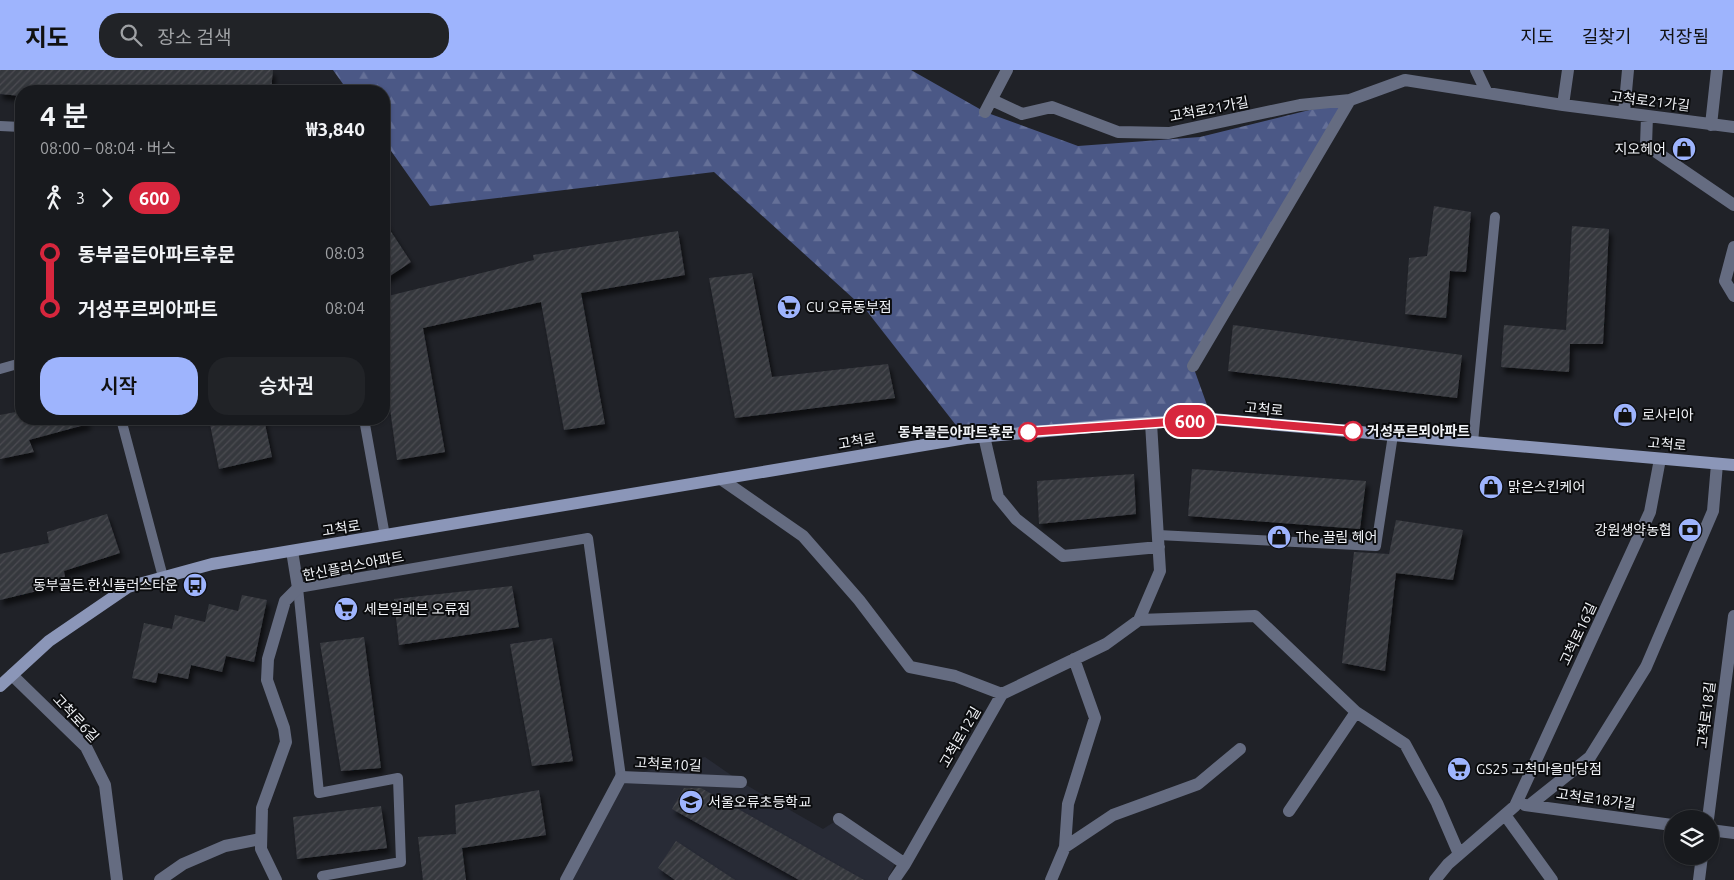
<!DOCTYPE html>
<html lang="ko">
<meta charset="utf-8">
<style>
:root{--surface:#181a1e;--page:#212327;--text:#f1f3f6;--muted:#9fa1a4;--line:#36383c;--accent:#9eb4fd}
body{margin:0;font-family:Ubuntu,"Noto Sans KR",sans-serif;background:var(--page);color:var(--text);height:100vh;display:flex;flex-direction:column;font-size:19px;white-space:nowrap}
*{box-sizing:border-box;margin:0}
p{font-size:16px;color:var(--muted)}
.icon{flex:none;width:28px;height:28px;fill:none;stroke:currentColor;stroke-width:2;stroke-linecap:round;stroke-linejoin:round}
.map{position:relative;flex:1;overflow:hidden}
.sheet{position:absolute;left:15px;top:15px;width:375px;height:340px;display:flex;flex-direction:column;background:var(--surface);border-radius:20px;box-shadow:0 1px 4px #0004,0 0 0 1px var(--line)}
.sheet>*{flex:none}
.badge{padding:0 10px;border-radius:16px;font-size:18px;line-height:32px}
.tools{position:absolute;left:1664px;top:740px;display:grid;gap:10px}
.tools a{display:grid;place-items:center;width:55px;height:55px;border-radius:50%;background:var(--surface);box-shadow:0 1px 4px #0004,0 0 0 1px var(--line);font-size:25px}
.map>.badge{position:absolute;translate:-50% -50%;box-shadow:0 0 0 2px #fff}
.legs{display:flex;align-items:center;gap:8px;height:55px;padding:0 25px;font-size:16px}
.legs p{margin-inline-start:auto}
.head{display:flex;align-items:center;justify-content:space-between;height:85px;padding:0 25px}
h1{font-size:28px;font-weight:600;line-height:38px}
.action{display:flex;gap:10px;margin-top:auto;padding:10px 25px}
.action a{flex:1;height:58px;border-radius:20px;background:var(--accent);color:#111;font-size:20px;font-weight:600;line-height:58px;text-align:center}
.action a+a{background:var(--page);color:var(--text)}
ul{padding:0 25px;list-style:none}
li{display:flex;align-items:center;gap:18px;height:55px;font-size:19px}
li i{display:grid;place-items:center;width:8px;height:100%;margin:0 6px;background:currentColor}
li i::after{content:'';width:12px;height:12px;margin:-6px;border:4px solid;border-radius:50%;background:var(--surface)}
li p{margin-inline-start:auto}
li:first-child i{background:linear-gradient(#0000 50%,currentColor 0)}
li:last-child i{background:linear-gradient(currentColor 50%,#0000 0)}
header{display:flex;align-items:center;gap:30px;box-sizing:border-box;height:70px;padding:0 25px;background:var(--accent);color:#111}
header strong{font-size:24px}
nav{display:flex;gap:28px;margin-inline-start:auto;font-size:18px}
.search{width:350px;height:45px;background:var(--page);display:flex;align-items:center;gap:12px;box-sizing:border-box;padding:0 18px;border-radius:20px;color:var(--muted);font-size:19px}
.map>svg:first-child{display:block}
.built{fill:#282b36}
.forest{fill:url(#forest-firs)}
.building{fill:url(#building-hatch);filter:url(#shadow)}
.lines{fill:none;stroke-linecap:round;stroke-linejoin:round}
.service{stroke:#656c81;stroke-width:10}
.minor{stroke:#656c81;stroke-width:12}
.secondary{stroke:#8b96b8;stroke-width:12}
.line-1-casing{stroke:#fff;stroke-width:11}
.line-1{stroke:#d7263d;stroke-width:8}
.stop-1-dot{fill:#fff;stroke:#d7263d;stroke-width:2.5}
.labels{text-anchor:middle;stroke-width:4;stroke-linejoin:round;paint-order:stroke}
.street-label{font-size:14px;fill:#f1f3f7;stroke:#0b0c0e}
.poi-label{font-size:14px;fill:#f1f3f7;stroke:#0b0c0e;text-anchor:start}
.stop-label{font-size:14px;font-weight:bold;fill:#f1f3f7;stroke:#0b0c0e;text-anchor:start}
</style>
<header>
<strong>지도</strong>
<div class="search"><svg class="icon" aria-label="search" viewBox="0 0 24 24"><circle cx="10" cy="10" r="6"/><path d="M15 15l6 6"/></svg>장소 검색</div>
<nav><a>지도</a><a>길찾기</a><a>저장됨</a></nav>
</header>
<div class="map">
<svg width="1734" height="810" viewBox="0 0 1734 810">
<defs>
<pattern id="forest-firs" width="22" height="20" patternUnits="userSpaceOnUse" patternTransform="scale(1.25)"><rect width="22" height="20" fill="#4b5886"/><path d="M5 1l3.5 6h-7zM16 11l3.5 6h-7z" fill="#657098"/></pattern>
<pattern id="building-hatch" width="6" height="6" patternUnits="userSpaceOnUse" patternTransform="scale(1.25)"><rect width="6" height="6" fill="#36383e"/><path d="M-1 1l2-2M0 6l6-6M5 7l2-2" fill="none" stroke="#4a4c51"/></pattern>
<filter id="shadow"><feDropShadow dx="3" dy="5.5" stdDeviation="2.5" flood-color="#0009"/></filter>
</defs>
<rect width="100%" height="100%" fill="#202228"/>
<path class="built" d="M705,687L741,712L823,759L834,752L896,792L887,810H563L621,707Z"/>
<path class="forest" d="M333,0H911L985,42L1078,76L1200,67L1350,30L1193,296L1212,349L966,368L866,240L714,102L430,136L384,71V21H348Z"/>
<path class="building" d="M0,0H273L271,21H21V26L0,24Z
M1434,136L1471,142L1466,202L1450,201L1446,248L1405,244L1409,188L1427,186Z
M384,151L411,192L384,210Z
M1572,156L1609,159L1603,274H1570L1569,302L1501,297L1504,255L1566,260Z
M678,161L685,205L581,223L605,354L564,360L541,232L423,258L445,382L397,390L384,294V227L534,190L533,185Z
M752,203L772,307L888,294L895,328L735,348L709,208Z
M1233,255L1462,285L1457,328L1228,301Z
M21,341V349H87L88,354L29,370L34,382L0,389V345Z
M209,349H264L272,387L219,399Z
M1192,399L1366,411L1360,459L1188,446Z
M1134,404L1136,444L1039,454L1037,411Z
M107,444L120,483L64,501L66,514L0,530V484L49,473L47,462Z
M1396,450L1463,460L1453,510L1396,503L1385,601L1342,593L1354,482L1389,484Z
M512,516L519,557L399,575L394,529Z
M242,525L267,530L254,592L226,586L222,602L191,595L188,609L158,603L156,613L132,608L144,553L172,559L175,545L205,552L209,534L238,541Z
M364,567L381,698L341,701L320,573Z
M552,568L573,691L532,696L510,574Z
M684,718H701L864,810H799L672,739Z
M539,720L546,765L462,778L466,810H423L418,767L456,764L455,735Z
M381,736L387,778L297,789L293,747Z
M676,771L735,810H675L658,798Z"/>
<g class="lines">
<path class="service" d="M0,56L21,57
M0,299L21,293
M121,349L163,507
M364,349L385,466
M1473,372L1495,147
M1158,465L1376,476L1393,365
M322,806L401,792L398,708L319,723L298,518L588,468L621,707"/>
<path class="minor" d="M1476,0L1487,23
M992,30L1022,44L1052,37L1118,62L1169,63L1300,35L1350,30L1405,10L1563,35L1734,57
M1563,35L1568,0
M985,42L1007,0
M1624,43L1628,0
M1647,46L1646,75L1734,135
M1711,55L1717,0
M1734,177L1725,211L1734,226
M1193,296L1350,30
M984,366L998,427L1016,449L1063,486L1159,477
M721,409L803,466L859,530L910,597L955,606L1002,624
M1139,550L1255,546L1356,642L1405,674L1437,733L1459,784
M12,605L86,677L105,715L117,810
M1531,734L1590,687L1646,597L1713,441L1717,394
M1525,735L1672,755
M1289,741L1356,642
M1505,745L1552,810
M839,749L905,794L894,810
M1708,749L1734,546
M1710,760L1734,763
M1065,777L1113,745L1198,714L1240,679
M905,794L1002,624L1106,574L1139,550L1160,501L1151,353
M160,810L183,794L225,776L261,769
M276,810L261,779L262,738L286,672L284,658L267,610L268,589L285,531L298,518L292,481
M566,810L621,707L741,712
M1051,810L1065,777L1068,734L1095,648L1074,589
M1435,810L1448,794L1515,736L1650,442L1660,389
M1699,810L1702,786"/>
<path class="secondary" d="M0,616L49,571L128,517L212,494L966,368L1114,355L1212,349L1734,395"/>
</g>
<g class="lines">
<g class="line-1-casing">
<path id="line-1" d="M1028,362L1212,349L1353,361"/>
</g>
<use href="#line-1" class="line-1"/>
</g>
<defs>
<g id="shop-disc" transform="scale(1.25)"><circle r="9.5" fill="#9eb4fd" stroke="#0b0c0e"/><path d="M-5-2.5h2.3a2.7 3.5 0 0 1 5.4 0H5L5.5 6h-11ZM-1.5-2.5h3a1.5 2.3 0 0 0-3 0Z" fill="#111"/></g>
<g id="supermarket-disc" transform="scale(1.25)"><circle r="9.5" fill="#9eb4fd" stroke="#0b0c0e"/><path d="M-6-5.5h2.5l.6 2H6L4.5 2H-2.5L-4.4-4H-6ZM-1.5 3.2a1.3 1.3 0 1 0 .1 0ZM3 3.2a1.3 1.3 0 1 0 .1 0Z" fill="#111"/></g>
<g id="bank-disc" transform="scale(1.25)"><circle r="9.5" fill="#9eb4fd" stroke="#0b0c0e"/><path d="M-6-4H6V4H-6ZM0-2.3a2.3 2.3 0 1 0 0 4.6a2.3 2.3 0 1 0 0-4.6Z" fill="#111"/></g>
<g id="bus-disc" transform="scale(1.25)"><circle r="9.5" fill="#9eb4fd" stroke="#0b0c0e"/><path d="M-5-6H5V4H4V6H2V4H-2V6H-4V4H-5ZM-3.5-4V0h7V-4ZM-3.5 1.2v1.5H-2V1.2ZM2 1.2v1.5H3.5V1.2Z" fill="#111"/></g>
<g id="school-disc" transform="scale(1.25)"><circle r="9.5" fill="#9eb4fd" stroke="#0b0c0e"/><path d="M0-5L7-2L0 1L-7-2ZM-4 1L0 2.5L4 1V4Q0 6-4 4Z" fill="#111"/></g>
</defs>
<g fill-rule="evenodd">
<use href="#shop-disc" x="1684" y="79"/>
<use href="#supermarket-disc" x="789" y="237"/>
<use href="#shop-disc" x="1625" y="345"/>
<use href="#shop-disc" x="1491" y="417"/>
<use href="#bank-disc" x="1690" y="460"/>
<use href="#shop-disc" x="1279" y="467"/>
<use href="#bus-disc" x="195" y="515"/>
<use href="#supermarket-disc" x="346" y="539"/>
<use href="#supermarket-disc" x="1459" y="699"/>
<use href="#school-disc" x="691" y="732"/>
</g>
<g class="stop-1-dot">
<circle cx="1353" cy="361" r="9"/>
<circle cx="1028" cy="362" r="9"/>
</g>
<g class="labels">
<g class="street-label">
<text transform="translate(1650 31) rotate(7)" y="5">고척로21가길</text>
<text transform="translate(1209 39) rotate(-11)" y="5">고척로21가길</text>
<text transform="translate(1264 339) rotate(5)" y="5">고척로</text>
<text transform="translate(857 371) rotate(-10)" y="5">고척로</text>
<text transform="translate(1667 374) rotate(5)" y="5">고척로</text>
<text transform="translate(341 458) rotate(-9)" y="5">고척로</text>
<text transform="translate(353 496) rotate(-11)" y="5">한신플러스아파트</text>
<text transform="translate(1578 564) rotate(-65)" y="5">고척로16길</text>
<text transform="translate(1706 645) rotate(-83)" y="5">고척로18길</text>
<text transform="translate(76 648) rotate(47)" y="5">고척로6길</text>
<text transform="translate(960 667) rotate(-60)" y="5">고척로12길</text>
<text transform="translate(668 694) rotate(3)" y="5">고척로10길</text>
<text transform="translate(1596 729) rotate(8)" y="5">고척로18가길</text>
</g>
<g class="poi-label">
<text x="1666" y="84" text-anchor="end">지오헤어</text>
<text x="806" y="242">CU 오류동부점</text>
<text x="1642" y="350">로사리아</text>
<text x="1508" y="422">맑은스킨케어</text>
<text x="1672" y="465" text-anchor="end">강원생약농협</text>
<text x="1296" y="472">The 끌림 헤어</text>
<text x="178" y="520" text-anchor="end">동부골든.한신플러스타운</text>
<text x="364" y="544">세븐일레븐 오류점</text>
<text x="1476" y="704">GS25 고척마을마당점</text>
<text x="708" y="737">서울오류초등학교</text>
</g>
<g class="stop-label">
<text x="1367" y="366">거성푸르뫼아파트</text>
<text x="1014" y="367" text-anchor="end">동부골든아파트후문</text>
</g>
</g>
</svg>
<div class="tools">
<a><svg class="icon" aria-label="layers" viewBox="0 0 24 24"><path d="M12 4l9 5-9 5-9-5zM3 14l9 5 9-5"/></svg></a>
</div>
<b class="badge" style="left:1190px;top:351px;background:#d7263d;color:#fff">600</b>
<section class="sheet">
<div class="head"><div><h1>4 분</h1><p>08:00 – 08:04 · 버스</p></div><b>₩3,840</b></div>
<div class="legs"><svg class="icon" aria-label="walk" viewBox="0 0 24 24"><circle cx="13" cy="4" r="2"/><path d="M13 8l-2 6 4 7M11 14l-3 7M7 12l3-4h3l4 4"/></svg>3<svg class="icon" aria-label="forward" viewBox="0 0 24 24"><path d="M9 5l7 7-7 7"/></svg><b class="badge" style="background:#d7263d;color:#fff">600</b></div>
<ul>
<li><i style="color:#d7263d"></i><b>동부골든아파트후문</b><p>08:03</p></li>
<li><i style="color:#d7263d"></i><b>거성푸르뫼아파트</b><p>08:04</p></li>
</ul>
<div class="action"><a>시작</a><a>승차권</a></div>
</section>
</div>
